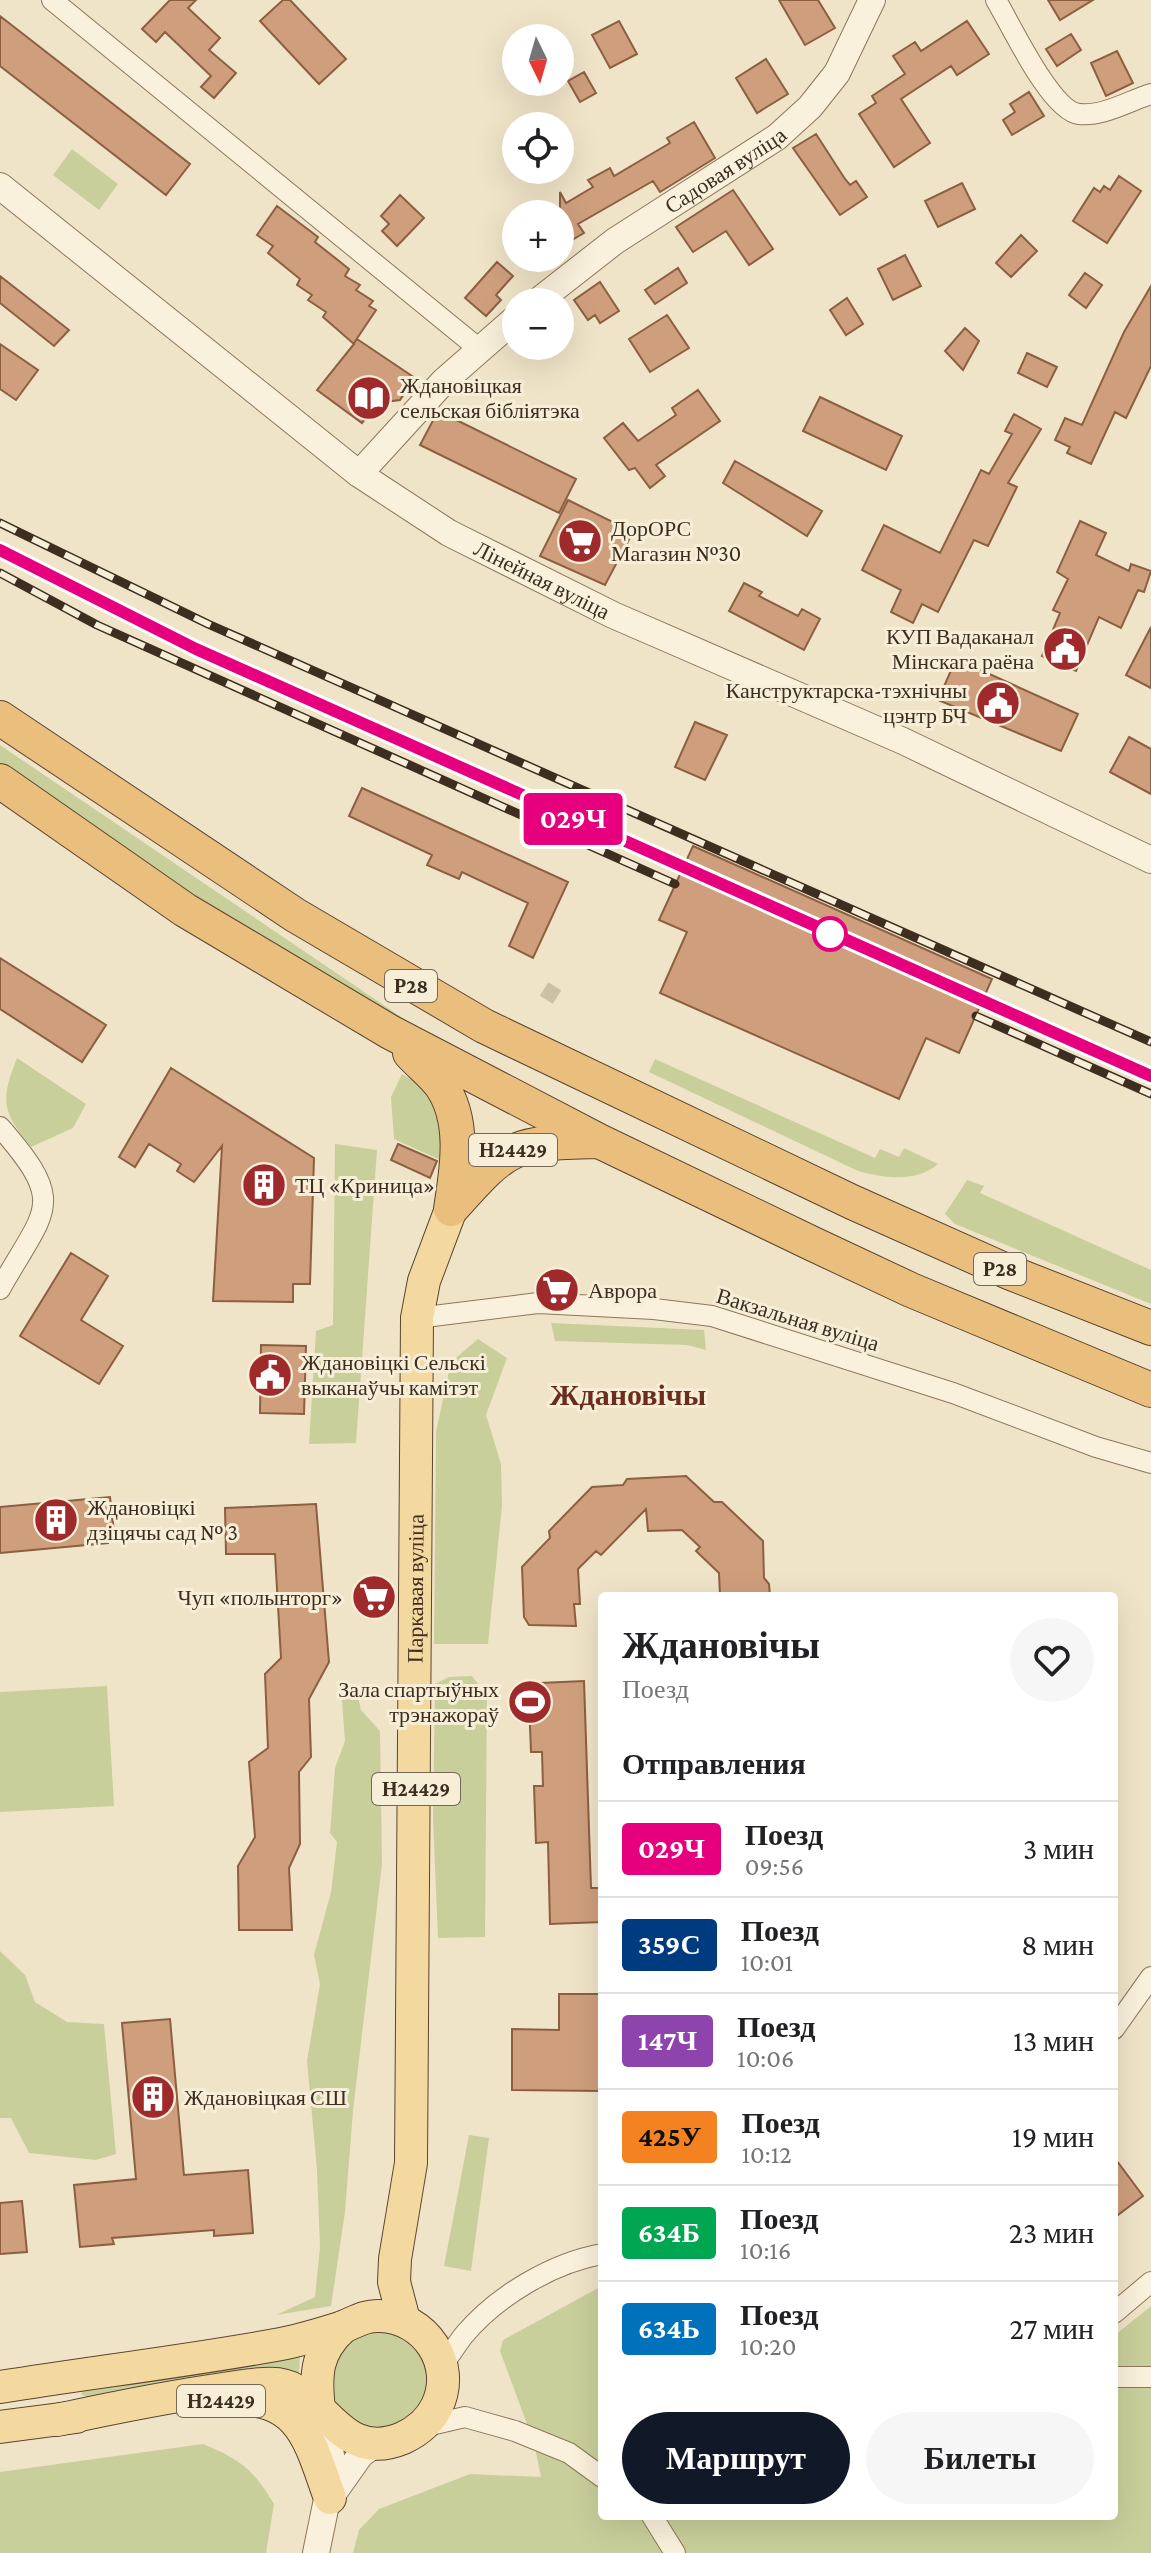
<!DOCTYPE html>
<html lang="ru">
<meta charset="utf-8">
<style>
:root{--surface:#fff;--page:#f6f6f6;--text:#202124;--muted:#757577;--line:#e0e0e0;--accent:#111827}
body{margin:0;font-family:"Crimson Pro",serif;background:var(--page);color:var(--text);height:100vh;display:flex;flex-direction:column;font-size:30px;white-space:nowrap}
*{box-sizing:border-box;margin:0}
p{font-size:26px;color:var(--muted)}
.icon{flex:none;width:44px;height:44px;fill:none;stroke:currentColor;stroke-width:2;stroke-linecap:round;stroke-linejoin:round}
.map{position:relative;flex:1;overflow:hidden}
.details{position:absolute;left:598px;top:1592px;width:520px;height:928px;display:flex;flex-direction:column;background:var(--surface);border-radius:8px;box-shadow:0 8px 32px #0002}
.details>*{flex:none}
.badge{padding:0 16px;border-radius:6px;font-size:28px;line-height:52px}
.needle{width:52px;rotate:175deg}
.tools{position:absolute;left:502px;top:24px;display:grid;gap:16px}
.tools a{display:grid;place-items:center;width:72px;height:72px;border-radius:50%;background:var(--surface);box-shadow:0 8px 32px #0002;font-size:40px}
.map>.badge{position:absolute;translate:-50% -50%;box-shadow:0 0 0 4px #fff}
h2{padding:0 24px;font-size:30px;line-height:72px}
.round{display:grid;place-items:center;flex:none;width:84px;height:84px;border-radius:42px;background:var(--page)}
.summary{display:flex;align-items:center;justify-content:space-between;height:136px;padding:0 24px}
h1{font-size:38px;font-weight:800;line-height:60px}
.action{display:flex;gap:16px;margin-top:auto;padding:16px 24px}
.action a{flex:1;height:92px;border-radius:48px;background:var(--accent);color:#fff;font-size:32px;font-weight:800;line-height:92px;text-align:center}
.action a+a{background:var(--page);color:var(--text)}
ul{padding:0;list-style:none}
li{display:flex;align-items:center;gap:24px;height:96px;padding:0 24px;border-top:2px solid var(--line)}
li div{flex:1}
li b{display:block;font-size:30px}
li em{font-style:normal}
li .badge{min-width:88px;font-weight:700;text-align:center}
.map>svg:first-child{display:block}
.green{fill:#c9cf9b}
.building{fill:#cf9f7d;stroke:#8d5f41;stroke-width:2}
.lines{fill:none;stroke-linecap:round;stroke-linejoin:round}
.pedestrian-tunnel{stroke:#ccc0a6;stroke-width:16;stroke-dasharray:16 8;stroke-linecap:butt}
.minor-casing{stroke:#8d765c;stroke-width:22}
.tertiary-casing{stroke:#8d765c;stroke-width:28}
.primary-casing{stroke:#5b4430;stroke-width:34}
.trunk-casing{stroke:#5b4430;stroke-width:36}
.minor{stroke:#faf1dc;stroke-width:20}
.tertiary{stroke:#faf1dc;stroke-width:26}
.primary{stroke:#f3d9a0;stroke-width:32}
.trunk{stroke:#eabe7c;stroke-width:34}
.rail-casing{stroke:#3d2e20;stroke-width:9}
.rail{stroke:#f7eed8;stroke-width:6;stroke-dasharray:18;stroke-linecap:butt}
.line-casing{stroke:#fff;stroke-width:18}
.line{stroke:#e6007e;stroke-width:12}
.stop-dot{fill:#fff;stroke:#e6007e;stroke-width:4}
.labels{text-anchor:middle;stroke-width:6;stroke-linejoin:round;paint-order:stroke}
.shield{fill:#f7eed8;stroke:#756857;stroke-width:2}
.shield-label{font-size:20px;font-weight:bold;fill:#3d2e20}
.street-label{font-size:22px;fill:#3d2e20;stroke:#f7eed8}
.poi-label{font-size:22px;fill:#3d2e20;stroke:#f7eed8;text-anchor:start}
.district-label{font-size:30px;font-weight:bold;fill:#6b2e1e;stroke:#f7eed8}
</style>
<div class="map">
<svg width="1151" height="2553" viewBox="0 0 1151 2553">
<rect width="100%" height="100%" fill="#f0e4c8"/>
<path class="green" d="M72,149L118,184L99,210L53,175Z
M0,745L419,1029L563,1103L559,1112L426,1045L84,824L0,763Z
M17,1058L86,1104L73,1128L31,1147C2,1111 0,1101 17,1058Z
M655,1059L875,1158L880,1149L899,1157L904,1148L938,1164C916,1183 885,1178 858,1171L649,1072Z
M402,1074C445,1097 441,1119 447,1163L394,1139L391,1097Z
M335,1144L377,1150L356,1443L309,1444L316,1331L333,1325Z
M967,1180L984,1186L980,1193L1151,1270V1304L955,1224L945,1214Z
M551,1323L704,1330L706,1350L687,1345L555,1341Z
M478,1339L507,1358L486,1415L501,1464L502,1506L488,1644H434L436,1432L451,1362Z
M472,1676L487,1696L485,1937L438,1938L433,1819L435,1684L449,1677Z
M107,1686L114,1806L0,1812V1692Z
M341,1688H356L361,1710L380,1731L382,1864L353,2111L345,2212L331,2306L276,2315L315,2297L320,2247L317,2170L307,2061L320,1984L314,1955L331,1892L337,1842L330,1833L335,1768L345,1741Z
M0,1951L25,1975L35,2002L67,2022L104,2024L116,2154L96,2160L29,2153L11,2118H0Z
M469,2135L489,2138L471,2271L444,2266Z
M602,2286V2516H1114V2336L1151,2306V2553H353L359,2530L379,2509L400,2501L470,2474L541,2477L534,2443L500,2351L503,2340Z
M368,2329L398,2331L429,2360L427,2403L393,2430C354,2428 331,2419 333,2376C334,2364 333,2355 341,2346C348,2339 360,2334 368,2329Z
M300,2356L299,2373L286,2371L87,2397L81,2394L84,2389L251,2366Z
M203,2444C240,2459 254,2470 274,2504L266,2553H0V2472Z"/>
<path class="building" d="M170,0H196L188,8L220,38L209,50L236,73L214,98L201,87L211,76L165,32L156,42L142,29Z
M283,0H290L346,59L319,84L260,21Z
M779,0H818L835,28L805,45Z
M1048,0H1093L1060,20Z
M0,16L190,164L166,195L0,66Z
M619,21L637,54L610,68L592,35Z
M967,21L989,54L957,75L951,66L901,99L930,143L894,167L859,114L876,103L872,96L905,74L893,56L915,42L921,51Z
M1071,34L1081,50L1057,66L1046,49Z
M1117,51L1133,83L1106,96L1091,63Z
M766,59L788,94L757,113L736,78Z
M584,72L596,93L580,102L568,81Z
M1029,92L1044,116L1012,135L1003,120L1015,112L1010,104Z
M694,122L715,158L660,192L653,181L578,224L584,233L560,247V192L566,203L593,187L588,180L610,168L614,176L670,143L667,138Z
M816,134L845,179L850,185L856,181L867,197L840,215L793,148Z
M1119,176L1141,191L1107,243L1073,221L1094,188L1100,192L1104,186L1110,190Z
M962,183L975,209L938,227L925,201Z
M733,190L773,249L749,265L726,231L693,252L676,227Z
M400,195L424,218L397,246L382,231L389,224L381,216Z
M277,206L318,237L315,242L349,269L345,276L360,285L356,290L373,301L369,306L376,310L354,343L357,339L415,378L400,400L377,403L362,423L317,390L354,344L323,317L326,312L308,300L312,295L297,285L300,279L268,253L273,246L257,235Z
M1021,235L1037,251L1011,277L996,263Z
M905,255L921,286L893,300L878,269Z
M497,262L513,276L496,295L501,300L486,316L465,298Z
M678,268L687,283L655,304L645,290Z
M1085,273L1102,285L1086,308L1069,295Z
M0,276L69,330L54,346L0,303Z
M600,282L619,311L600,323L595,315L588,320L574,300Z
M1151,286V366L1126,418L1115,412L1091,464L1067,453L1070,447L1055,440L1065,418L1082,425L1124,332Z
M847,298L863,324L846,335L830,310Z
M667,315L689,348L650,372L629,339Z
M965,328L979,341L963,370L945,351Z
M0,344L38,370L16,400L0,389Z
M1027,353L1057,367L1047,387L1018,373Z
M698,390L720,421L656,465L665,476L650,488L635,468L629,470L604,438L623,423L638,441L676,415L672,408Z
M820,397L902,436L886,470L803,431Z
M438,411L576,479L559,513L420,445Z
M1014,414L1041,429L1008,483L1017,487L988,546L974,540L938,612L922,604L913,623L891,612L901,590L862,570L884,525L940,553L981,470L989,474L1012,434L1005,431Z
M735,461L822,511L807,536L723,483Z
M568,500L633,532L605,585L540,556Z
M1080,521L1106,533L1096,555L1129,571L1131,564L1151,571L1144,592L1138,590L1121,628L1099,617L1076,671L1042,656L1060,613L1053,610L1068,579L1057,572Z
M744,583L762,592L759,596L798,616L802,609L820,619L804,650L729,611Z
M1151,627V688L1126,675Z
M956,659L1078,714L1061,751L938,700Z
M695,722L727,735L705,780L675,767Z
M1129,737L1151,749V794L1110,772Z
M362,788L568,882L533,958L509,946L528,903L462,872L459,879L427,865L432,855L349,816Z
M693,846L992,979L959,1053L926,1038L899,1099L660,993L687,932L659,920Z
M0,958L106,1025L82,1062L0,1009Z
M171,1068L314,1158L310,1284H293V1302L213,1301L222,1146L194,1182L177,1171L181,1164L149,1144L135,1167L119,1157Z
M398,1144L437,1161L430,1178L391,1160Z
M71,1253L108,1276L81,1320L123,1346L99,1384L20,1336Z
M261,1345L306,1346L304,1414L260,1413Z
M686,1476L714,1502H722L763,1541L764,1578L769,1584L770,1596H720L719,1573L696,1551L700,1547L682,1530L648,1531L646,1509L601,1555L596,1551L578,1569L580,1604H574L576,1626L529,1625L524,1617L522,1567L550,1538L549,1531L592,1487L623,1485L627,1479Z
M110,1497L114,1532L107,1533L108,1543L0,1553V1507Z
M316,1504L329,1662L309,1699L311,1757L299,1772L300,1844L289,1868L292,1930H239L238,1866L255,1837L249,1762L268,1748L265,1674L281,1658L275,1554H226L225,1508Z
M584,1681L591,1888H602V1922L550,1924L548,1842L536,1843L534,1786H543L542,1752H531L529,1701H541L540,1683Z
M559,1994H602V2091L512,2090V2029L559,2030Z
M170,2019L184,2175L248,2170L253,2233L214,2236V2230L112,2238L114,2244L80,2247L74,2185L136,2179L122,2023Z
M1114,2157L1143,2196L1114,2218Z
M22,2201L27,2252L0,2254V2203Z"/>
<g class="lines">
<path class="pedestrian-tunnel" d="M544,989L557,997"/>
<g class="minor-casing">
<path id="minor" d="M52,0L478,348
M996,0C1011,25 1051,111 1079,114C1102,117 1129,101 1151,94
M0,1127C68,1205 46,1207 0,1289
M417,1318L538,1303L654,1309L712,1316L953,1393L1096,1447L1151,1463
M1114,2029L1151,1977
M1114,2313L1151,2282
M442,2365C450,2356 456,2345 464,2335C497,2296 552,2263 602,2254
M1114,2377H1151
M422,2427L465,2417L515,2431L569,2453L602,2477
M652,2516L675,2553"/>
</g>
<g class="tertiary-casing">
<g id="tertiary">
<path id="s1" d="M0,186L359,474L449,533L613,615L903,741L1151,860"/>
<path id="s2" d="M537,302L615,241L777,137L810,107L837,73L872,0"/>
<path d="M359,474L444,381L516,318"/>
<path d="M332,2495L361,2454L377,2443"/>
<path d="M316,2553L333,2470L326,2419"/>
</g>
</g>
<g class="primary-casing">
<g id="primary">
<path id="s3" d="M404,2320L394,2282L395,2259L411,2163L417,1318L424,1281L451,1209"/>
<path d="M0,2387C94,2372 188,2361 281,2344C301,2340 321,2334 340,2328C354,2323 364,2315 380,2316C425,2317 457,2364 437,2406C430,2421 418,2431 403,2438C339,2465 324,2390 278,2384C260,2382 240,2387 223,2389C167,2397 112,2408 57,2420"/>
<path d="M230,2400C302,2395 310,2443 330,2498"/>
<path d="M319,2409C315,2375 316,2352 342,2328"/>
<path d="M0,2427L76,2417"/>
</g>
</g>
<g class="trunk-casing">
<path id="trunk" d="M0,718L295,915L484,1026L852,1202L1011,1273L1151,1328
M0,781L185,910L390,1032L599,1141L813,1244L911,1290L1151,1390
M410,1053C420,1064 433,1074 441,1085C466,1121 457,1170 451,1209
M451,1209C508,1145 511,1143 597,1141"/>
</g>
<use href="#minor" class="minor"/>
<use href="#tertiary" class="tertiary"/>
<use href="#primary" class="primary"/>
<use href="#trunk" class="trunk"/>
<g class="rail-casing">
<path id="rail" d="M0,523L208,624L1151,1042
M0,550L196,649L683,868
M0,573L97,625L675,884
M982,1003L1151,1076
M976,1016L1151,1094"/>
</g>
<use href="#rail" class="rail"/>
</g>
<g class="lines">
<g class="line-casing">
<path id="line" d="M0,550L196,649L1151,1076"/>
</g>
<use href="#line" class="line"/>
</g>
<defs>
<g id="library-disc" transform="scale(2.3)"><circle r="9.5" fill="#9e2a2b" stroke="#f7eed8"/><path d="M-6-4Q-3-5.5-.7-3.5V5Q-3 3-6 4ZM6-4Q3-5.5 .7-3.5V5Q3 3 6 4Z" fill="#fff"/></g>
<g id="supermarket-disc" transform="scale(2.3)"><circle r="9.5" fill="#9e2a2b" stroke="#f7eed8"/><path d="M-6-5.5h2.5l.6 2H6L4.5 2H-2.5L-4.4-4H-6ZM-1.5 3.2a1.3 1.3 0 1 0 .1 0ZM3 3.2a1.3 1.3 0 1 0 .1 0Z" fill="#fff"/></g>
<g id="civic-disc" transform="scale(2.3)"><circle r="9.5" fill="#9e2a2b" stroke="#f7eed8"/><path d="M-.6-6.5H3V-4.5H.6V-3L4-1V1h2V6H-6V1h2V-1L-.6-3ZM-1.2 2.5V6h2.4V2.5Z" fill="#fff"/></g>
<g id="building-disc" transform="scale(2.3)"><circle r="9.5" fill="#9e2a2b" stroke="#f7eed8"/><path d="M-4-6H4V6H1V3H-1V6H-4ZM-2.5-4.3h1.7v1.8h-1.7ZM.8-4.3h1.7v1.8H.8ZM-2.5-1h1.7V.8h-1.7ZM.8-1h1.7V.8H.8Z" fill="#fff"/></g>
<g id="stadium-disc" transform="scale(2.3)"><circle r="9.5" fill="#9e2a2b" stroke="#f7eed8"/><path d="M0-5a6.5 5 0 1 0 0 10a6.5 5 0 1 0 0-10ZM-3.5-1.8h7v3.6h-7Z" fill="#fff"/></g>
</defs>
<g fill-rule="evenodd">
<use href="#library-disc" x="369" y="398"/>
<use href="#supermarket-disc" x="580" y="541"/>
<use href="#civic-disc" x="1065" y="649"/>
<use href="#civic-disc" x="998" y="703"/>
<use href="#building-disc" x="264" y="1185"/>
<use href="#supermarket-disc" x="557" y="1290"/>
<use href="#civic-disc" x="270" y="1375"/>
<use href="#building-disc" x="56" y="1520"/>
<use href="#supermarket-disc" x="374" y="1597"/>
<use href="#stadium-disc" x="530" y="1702"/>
<use href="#building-disc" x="153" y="2097"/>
</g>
<circle class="stop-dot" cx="830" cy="934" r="16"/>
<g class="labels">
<g class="shield">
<rect x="385" y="970" width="52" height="32" rx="6"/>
<rect x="469" y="1134" width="88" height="32" rx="6"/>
<rect x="974" y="1253" width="52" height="32" rx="6"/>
<rect x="372" y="1773" width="88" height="32" rx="6"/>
<rect x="177" y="2385" width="88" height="32" rx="6"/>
</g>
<g class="shield-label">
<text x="411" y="993">Р28</text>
<text x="513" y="1157">Н24429</text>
<text x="1000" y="1276">Р28</text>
<text x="416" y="1796">Н24429</text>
<text x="221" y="2408">Н24429</text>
</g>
<g class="street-label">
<text dy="8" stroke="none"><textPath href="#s2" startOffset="230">Садовая вуліца</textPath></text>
<text dy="8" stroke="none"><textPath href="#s1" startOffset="672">Лінейная вуліца</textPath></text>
<text transform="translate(798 1319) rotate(17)" y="8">Вакзальная вуліца</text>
<text dy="8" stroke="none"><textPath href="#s3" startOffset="734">Паркавая вуліца</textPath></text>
</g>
<g class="poi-label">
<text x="400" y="393">Ждановіцкая<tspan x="400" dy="25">сельская бібліятэка</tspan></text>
<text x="611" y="536">ДорОРС<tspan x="611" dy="25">Магазин №30</tspan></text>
<text x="1034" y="644" text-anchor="end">КУП Вадаканал<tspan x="1034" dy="25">Мінскага раёна</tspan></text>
<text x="967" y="698" text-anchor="end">Канструктарска-тэхнічны<tspan x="967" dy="25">цэнтр БЧ</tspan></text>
<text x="295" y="1193">ТЦ «Криница»</text>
<text x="588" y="1298">Аврора</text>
<text x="301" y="1370">Ждановіцкі Сельскі<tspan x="301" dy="25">выканаўчы камітэт</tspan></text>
<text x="87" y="1515">Ждановіцкі<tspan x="87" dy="25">дзіцячы сад № 3</tspan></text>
<text x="343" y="1605" text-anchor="end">Чуп «полынторг»</text>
<text x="499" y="1697" text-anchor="end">Зала спартыўных<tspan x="499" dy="25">трэнажораў</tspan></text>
<text x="184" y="2105">Ждановіцкая СШ</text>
</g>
<g class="district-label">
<text x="628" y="1405">Ждановічы</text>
</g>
</g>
</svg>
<div class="tools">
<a><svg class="needle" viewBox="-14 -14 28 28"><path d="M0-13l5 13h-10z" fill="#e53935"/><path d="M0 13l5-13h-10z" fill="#757577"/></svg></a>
<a><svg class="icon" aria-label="locate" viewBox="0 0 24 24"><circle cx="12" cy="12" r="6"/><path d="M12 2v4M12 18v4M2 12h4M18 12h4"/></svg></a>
<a>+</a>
<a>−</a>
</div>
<b class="badge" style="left:573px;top:819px;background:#e6007e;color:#fff">029Ч</b>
<section class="details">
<div class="summary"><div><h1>Ждановічы</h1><p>Поезд</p></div><a class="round"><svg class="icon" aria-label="heart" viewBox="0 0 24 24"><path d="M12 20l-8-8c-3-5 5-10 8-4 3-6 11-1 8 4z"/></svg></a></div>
<h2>Отправления</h2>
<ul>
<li><span class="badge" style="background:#e6007e;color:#fff">029Ч</span><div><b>Поезд</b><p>09:56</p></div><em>3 мин</em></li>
<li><span class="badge" style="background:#003b80;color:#fff">359С</span><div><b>Поезд</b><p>10:01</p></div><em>8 мин</em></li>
<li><span class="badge" style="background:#8e44ad;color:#fff">147Ч</span><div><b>Поезд</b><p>10:06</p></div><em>13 мин</em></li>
<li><span class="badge" style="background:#f58220;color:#111">425У</span><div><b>Поезд</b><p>10:12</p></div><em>19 мин</em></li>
<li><span class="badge" style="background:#00a651;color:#fff">634Б</span><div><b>Поезд</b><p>10:16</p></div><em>23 мин</em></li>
<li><span class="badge" style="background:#0072bc;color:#fff">634Ь</span><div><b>Поезд</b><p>10:20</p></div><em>27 мин</em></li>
</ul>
<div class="action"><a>Маршрут</a><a>Билеты</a></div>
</section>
</div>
